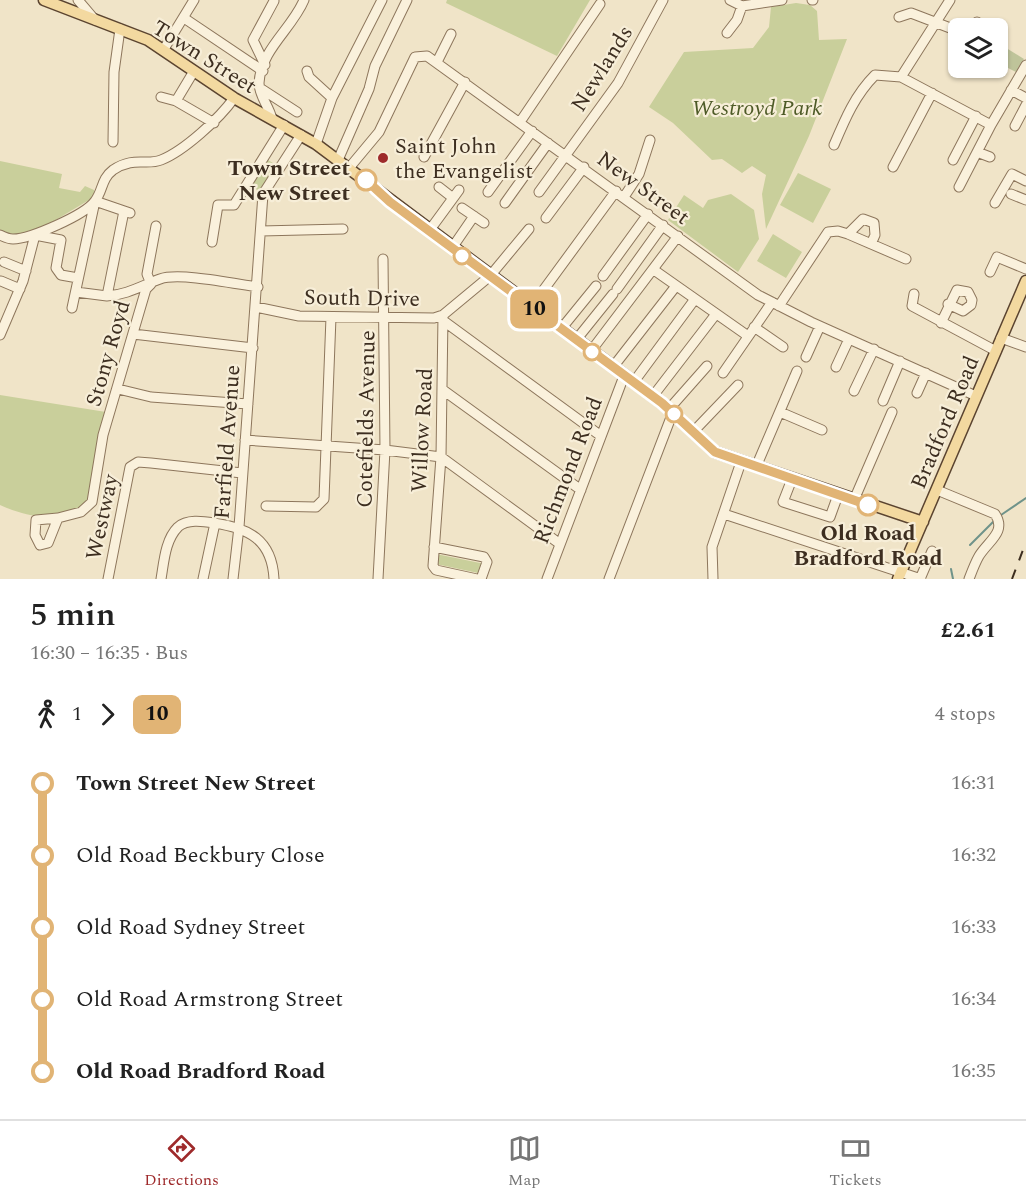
<!DOCTYPE html>
<meta charset="utf-8">
<style>
:root{--surface:#fff;--page:#f2f2f2;--text:#222;--muted:#767676;--line:#e0e0e0;--accent:#9e2a2b}
body{margin:0;font-family:Spectral,serif;background:var(--page);color:var(--text);height:100vh;display:flex;flex-direction:column;font-size:22px;white-space:nowrap}
*{box-sizing:border-box;margin:0}
p{font-size:20px;color:var(--muted)}
.icon{flex:none;width:33px;height:33px;fill:none;stroke:currentColor;stroke-width:2;stroke-linecap:round;stroke-linejoin:round}
.map{position:relative;height:579px;overflow:hidden}
.sheet{display:flex;flex-direction:column;background:var(--surface);flex:1}
.sheet>*{flex:none}
.badge{padding:0 12px;border-radius:9px;font-size:21px;line-height:39px}
.buttons{position:absolute;left:948px;top:18px;display:grid;gap:12px}
.buttons a{display:grid;place-items:center;width:60px;height:60px;border-radius:9px;background:var(--surface);box-shadow:0 2px 4px #0004;font-size:30px}
.map>.badge{position:absolute;translate:-50% -50%;box-shadow:0 0 0 3px #fff}
.legs{display:flex;align-items:center;gap:9px;height:66px;padding:0 30px;font-size:20px}
.legs p{margin-inline-start:auto}
.summary{display:flex;align-items:center;justify-content:space-between;height:102px;padding:0 30px}
h1{font-size:33px;font-weight:600;line-height:45px}
ul{padding:0 30px;list-style:none}
li{display:flex;align-items:center;gap:21px;height:72px;font-size:22px}
li i{display:grid;place-items:center;width:9px;height:100%;margin:0 8px;background:currentColor}
li i::after{content:'';width:15px;height:15px;margin:-8px;border:4px solid;border-radius:50%;background:var(--surface)}
li p{margin-inline-start:auto}
li:first-child i{background:linear-gradient(#0000 50%,currentColor 0)}
li:last-child i{background:linear-gradient(currentColor 50%,#0000 0)}
.menu{display:flex;justify-content:space-around;align-items:center;height:84px;border-top:2px solid var(--line);background:var(--surface);font-size:16px;color:var(--muted)}
.menu a{display:grid;justify-items:center;gap:3px}
.menu .current{color:var(--accent)}
.map>svg:first-child{display:block}
.green{fill:#c9cf9b}
.cemetery{fill:#bfc49a}
.lines{fill:none;stroke-linecap:round;stroke-linejoin:round}
.stream{stroke:#6f938a;stroke-width:2}
.minor-casing{stroke:#8d765c;stroke-width:11}
.major-casing{stroke:#5b4430;stroke-width:13}
.minor{stroke:#faf1dc;stroke-width:9}
.major{stroke:#f3d9a0;stroke-width:10}
.rail{stroke:#3d2e20;stroke-width:2;stroke-dasharray:10 10;stroke-linecap:butt}
.line-1-casing{stroke:#fff;stroke-width:14}
.line-1{stroke:#e1b475;stroke-width:9}
.poi-dot{fill:#9e2a2b;stroke:#f7eed8;stroke-width:2}
.stop-1-dot{fill:#fff;stroke:#e1b475;stroke-width:3}
.labels{text-anchor:middle;stroke-width:4.5;stroke-linejoin:round;paint-order:stroke}
.street-label{font-size:22px;fill:#3d2e20;stroke:#f7eed8}
.park-label{font-size:22px;font-style:italic;fill:#4d5a26;stroke:#f7eed8}
.poi-label{font-size:22px;fill:#3d2e20;stroke:#f7eed8;text-anchor:start}
.stop-label{font-size:22px;font-weight:bold;fill:#3d2e20;stroke:#f7eed8;text-anchor:end}
</style>
<div class="map">
<svg width="1026" height="579" viewBox="0 0 1026 579">
<rect width="100%" height="100%" fill="#f0e4c8"/>
<path class="green" d="M447,0H590L557,56L446,3Z
M796,3L810,5L817,11L819,40L847,39L809,136L766,229L762,194L766,175L752,166L742,173L722,159L712,160L673,123L649,107L684,52L753,48L769,27L771,7Z
M268,160L276,165L259,191L250,185Z
M0,161L62,174L59,188L80,192L85,186L94,190V197L34,233L12,238L0,232Z
M798,173L831,189L813,223L780,205Z
M731,194L754,210L759,239L738,272L668,220L684,195L703,208L708,200Z
M773,234L802,252L786,278L757,261Z
M0,395L106,412L88,502C58,523 32,519 0,505Z
M436,554L485,564L483,574L436,564Z"/>
<path class="cemetery" d="M998,43L1024,59L1016,72L998,63Z"/>
<g class="lines">
<path class="stream" d="M1001,515L1026,498
M970,545L993,522
M951,569L953,579"/>
<g class="minor-casing">
<path id="minor" d="M78,0L95,20
M730,0L742,6L782,0
M812,0H813
M950,0L901,77L991,125
M899,17L911,13L958,31
M184,18L263,71
M971,28L977,22
M727,33L737,20L742,6
M164,49L194,0
M437,62L451,34
M265,65L253,40L274,1
M307,71L309,77L332,98L316,144
M260,88L297,112
M1011,90L1026,98
M161,97L176,101L214,123
M332,98L382,0
M176,101L194,71
M272,119C269,106 259,96 259,83C261,49 292,29 304,0
M520,122L600,4
M1015,126L1026,105
M113,142L114,72L120,29
M834,145C845,119 855,95 875,75L901,77
M977,152L990,157
M424,157L465,82
M338,160L369,89L375,66L407,0
M953,160L976,116
M893,167L932,93
M349,168L379,132L415,57L427,56L758,295L811,322L976,396
M439,187L453,198
M959,187L991,125L1026,65
M488,192L532,131
M539,192L618,83L663,0
M1011,194L1026,200
M624,197L639,174L650,140
M505,203L548,143
M995,203L1012,174L1026,181
M462,208L484,223
M546,218L584,167
M261,231L343,229
M429,231L459,190
M848,234L863,219L874,223L875,235L871,244
M0,235C4,237 9,239 13,239C30,239 85,215 95,201C103,191 101,179 113,170C134,156 146,166 161,160C184,151 220,118 234,98
M35,235L61,240L56,268L61,275L78,278
M212,242L218,205H234L284,125
M452,248L474,216
M4,262L26,271
M654,270L748,336
M990,272L997,257L1026,269
M603,276L648,214
M1,281L20,289
M151,284L147,274L156,226
M617,289L663,225
M76,292L107,296L124,211
M914,294L912,306L996,351
M107,296C127,295 143,285 160,279C179,272 236,284 258,287
M948,304L963,311L971,305L972,300L968,292L957,290
M779,306L828,232L838,231L848,234L906,259
M256,307L299,316L434,318L443,315L490,276L529,229
M531,307L616,191
M72,308L95,201L130,213
M443,315L441,457L433,566L436,570L477,579
M445,322L601,436
M941,323L957,290
M754,327L783,347
M561,329L596,286
M133,334L253,348
M0,335L23,281L35,235
M1001,338L1026,347
M576,340L613,294
M591,351L678,236
M806,357L820,326
M613,367L676,286
M836,367L849,339
M723,373L772,302
M633,383L695,299
M118,389L151,397L248,404
M443,390L581,490
M854,391L874,349
M917,393L926,373
M653,396L716,314
M883,401L900,361
M669,409L707,366
M780,412L822,430
M693,432L738,385
M245,440L385,450L441,457L560,544
M756,467L797,371
M792,479L783,502L830,517L838,495
M937,490L995,514C1007,532 988,541 979,556C975,563 972,571 969,579
M854,500L892,412
M266,506L316,507L324,499L331,317
M724,514L921,579
M58,518L36,520L35,535L40,545L48,543L58,518L81,512L92,502L103,435L146,289L151,284
M434,547L484,557L487,562L481,579
M108,579L130,467L138,462L151,463L242,473
M161,579C164,562 165,540 178,527C187,519 202,521 214,523C248,528 272,539 274,579
M203,579L215,523
M233,579L239,527L263,194L301,135
M378,579L385,450L383,259
M547,579L624,376
M609,579L673,412
M713,579L712,547L741,462
M920,579L932,551"/>
</g>
<g class="major-casing">
<path id="major" d="M44,0L148,40L234,98L316,144L662,403L715,452L923,522
M898,579L1026,281"/>
</g>
<use href="#minor" class="minor"/>
<use href="#major" class="major"/>
<path class="rail" d="M1012,579L1026,542"/>
</g>
<g class="lines">
<g class="line-1-casing">
<path id="line-1" d="M366,180L390,202L662,403L715,452L868,505"/>
</g>
<use href="#line-1" class="line-1"/>
</g>
<circle class="poi-dot" cx="383" cy="158" r="6"/>
<g class="stop-1-dot">
<circle cx="366" cy="180" r="10"/>
<circle cx="462" cy="256" r="8"/>
<circle cx="592" cy="352" r="8"/>
<circle cx="674" cy="414" r="8"/>
<circle cx="868" cy="505" r="10"/>
</g>
<g class="labels">
<g class="street-label">
<text transform="translate(205 56) rotate(32)" y="8">Town Street</text>
<text transform="translate(601 68) rotate(-58)" y="8">Newlands</text>
<text transform="translate(644 187) rotate(36)" y="8">New Street</text>
<text transform="translate(362 297) rotate(1)" y="8">South Drive</text>
<text transform="translate(107 353) rotate(-74)" y="8">Stony Royd</text>
<text transform="translate(365 419) rotate(-89)" y="8">Cotefields Avenue</text>
<text transform="translate(944 422) rotate(-67)" y="8">Bradford Road</text>
<text transform="translate(421 430) rotate(-87)" y="8">Willow Road</text>
<text transform="translate(226 442) rotate(-86)" y="8">Farfield Avenue</text>
<text transform="translate(567 470) rotate(-69)" y="8">Richmond Road</text>
<text transform="translate(101 517) rotate(-78)" y="8">Westway</text>
</g>
<g class="park-label">
<text x="757" y="115">Westroyd Park</text>
</g>
<g class="poi-label">
<text x="395" y="153">Saint John<tspan x="395" dy="25">the Evangelist</tspan></text>
</g>
<g class="stop-label">
<text x="350" y="175">Town Street<tspan x="350" dy="25">New Street</tspan></text>
<text x="868" y="540" text-anchor="middle">Old Road<tspan x="868" dy="25">Bradford Road</tspan></text>
</g>
</g>
</svg>
<div class="buttons">
<a><svg class="icon" aria-label="layers" viewBox="0 0 24 24"><path d="M12 4l9 5-9 5-9-5zM3 14l9 5 9-5"/></svg></a>
</div>
<b class="badge" style="left:534px;top:309px;background:#e1b475;color:#111">10</b>
</div>
<section class="sheet">
<div class="summary"><div><h1>5 min</h1><p>16:30 – 16:35 · Bus</p></div><b>£2.61</b></div>
<div class="legs"><svg class="icon" aria-label="walk" viewBox="0 0 24 24"><circle cx="13" cy="4" r="2"/><path d="M13 8l-2 6 4 7M11 14l-3 7M7 12l3-4h3l4 4"/></svg>1<svg class="icon" aria-label="forward" viewBox="0 0 24 24"><path d="M9 5l7 7-7 7"/></svg><b class="badge" style="background:#e1b475;color:#111">10</b><p>4 stops</p></div>
<ul>
<li><i style="color:#e1b475"></i><b>Town Street New Street</b><p>16:31</p></li>
<li><i style="color:#e1b475"></i><span>Old Road Beckbury Close</span><p>16:32</p></li>
<li><i style="color:#e1b475"></i><span>Old Road Sydney Street</span><p>16:33</p></li>
<li><i style="color:#e1b475"></i><span>Old Road Armstrong Street</span><p>16:34</p></li>
<li><i style="color:#e1b475"></i><b>Old Road Bradford Road</b><p>16:35</p></li>
</ul>
</section>
<nav class="menu">
<a class="current"><svg class="icon" aria-label="directions" viewBox="0 0 24 24"><path d="M12 3l9 9-9 9-9-9zM9 14v-3h6M13 9l2 2-2 2"/></svg>Directions</a>
<a><svg class="icon" aria-label="map" viewBox="0 0 24 24"><path d="M3 6l6-2 6 2 6-2v14l-6 2-6-2-6 2zM9 4v14M15 6v14"/></svg>Map</a>
<a><svg class="icon" aria-label="tickets" viewBox="0 0 24 24"><path d="M3 7h18v10H3zM15 7v10"/></svg>Tickets</a>
</nav>
